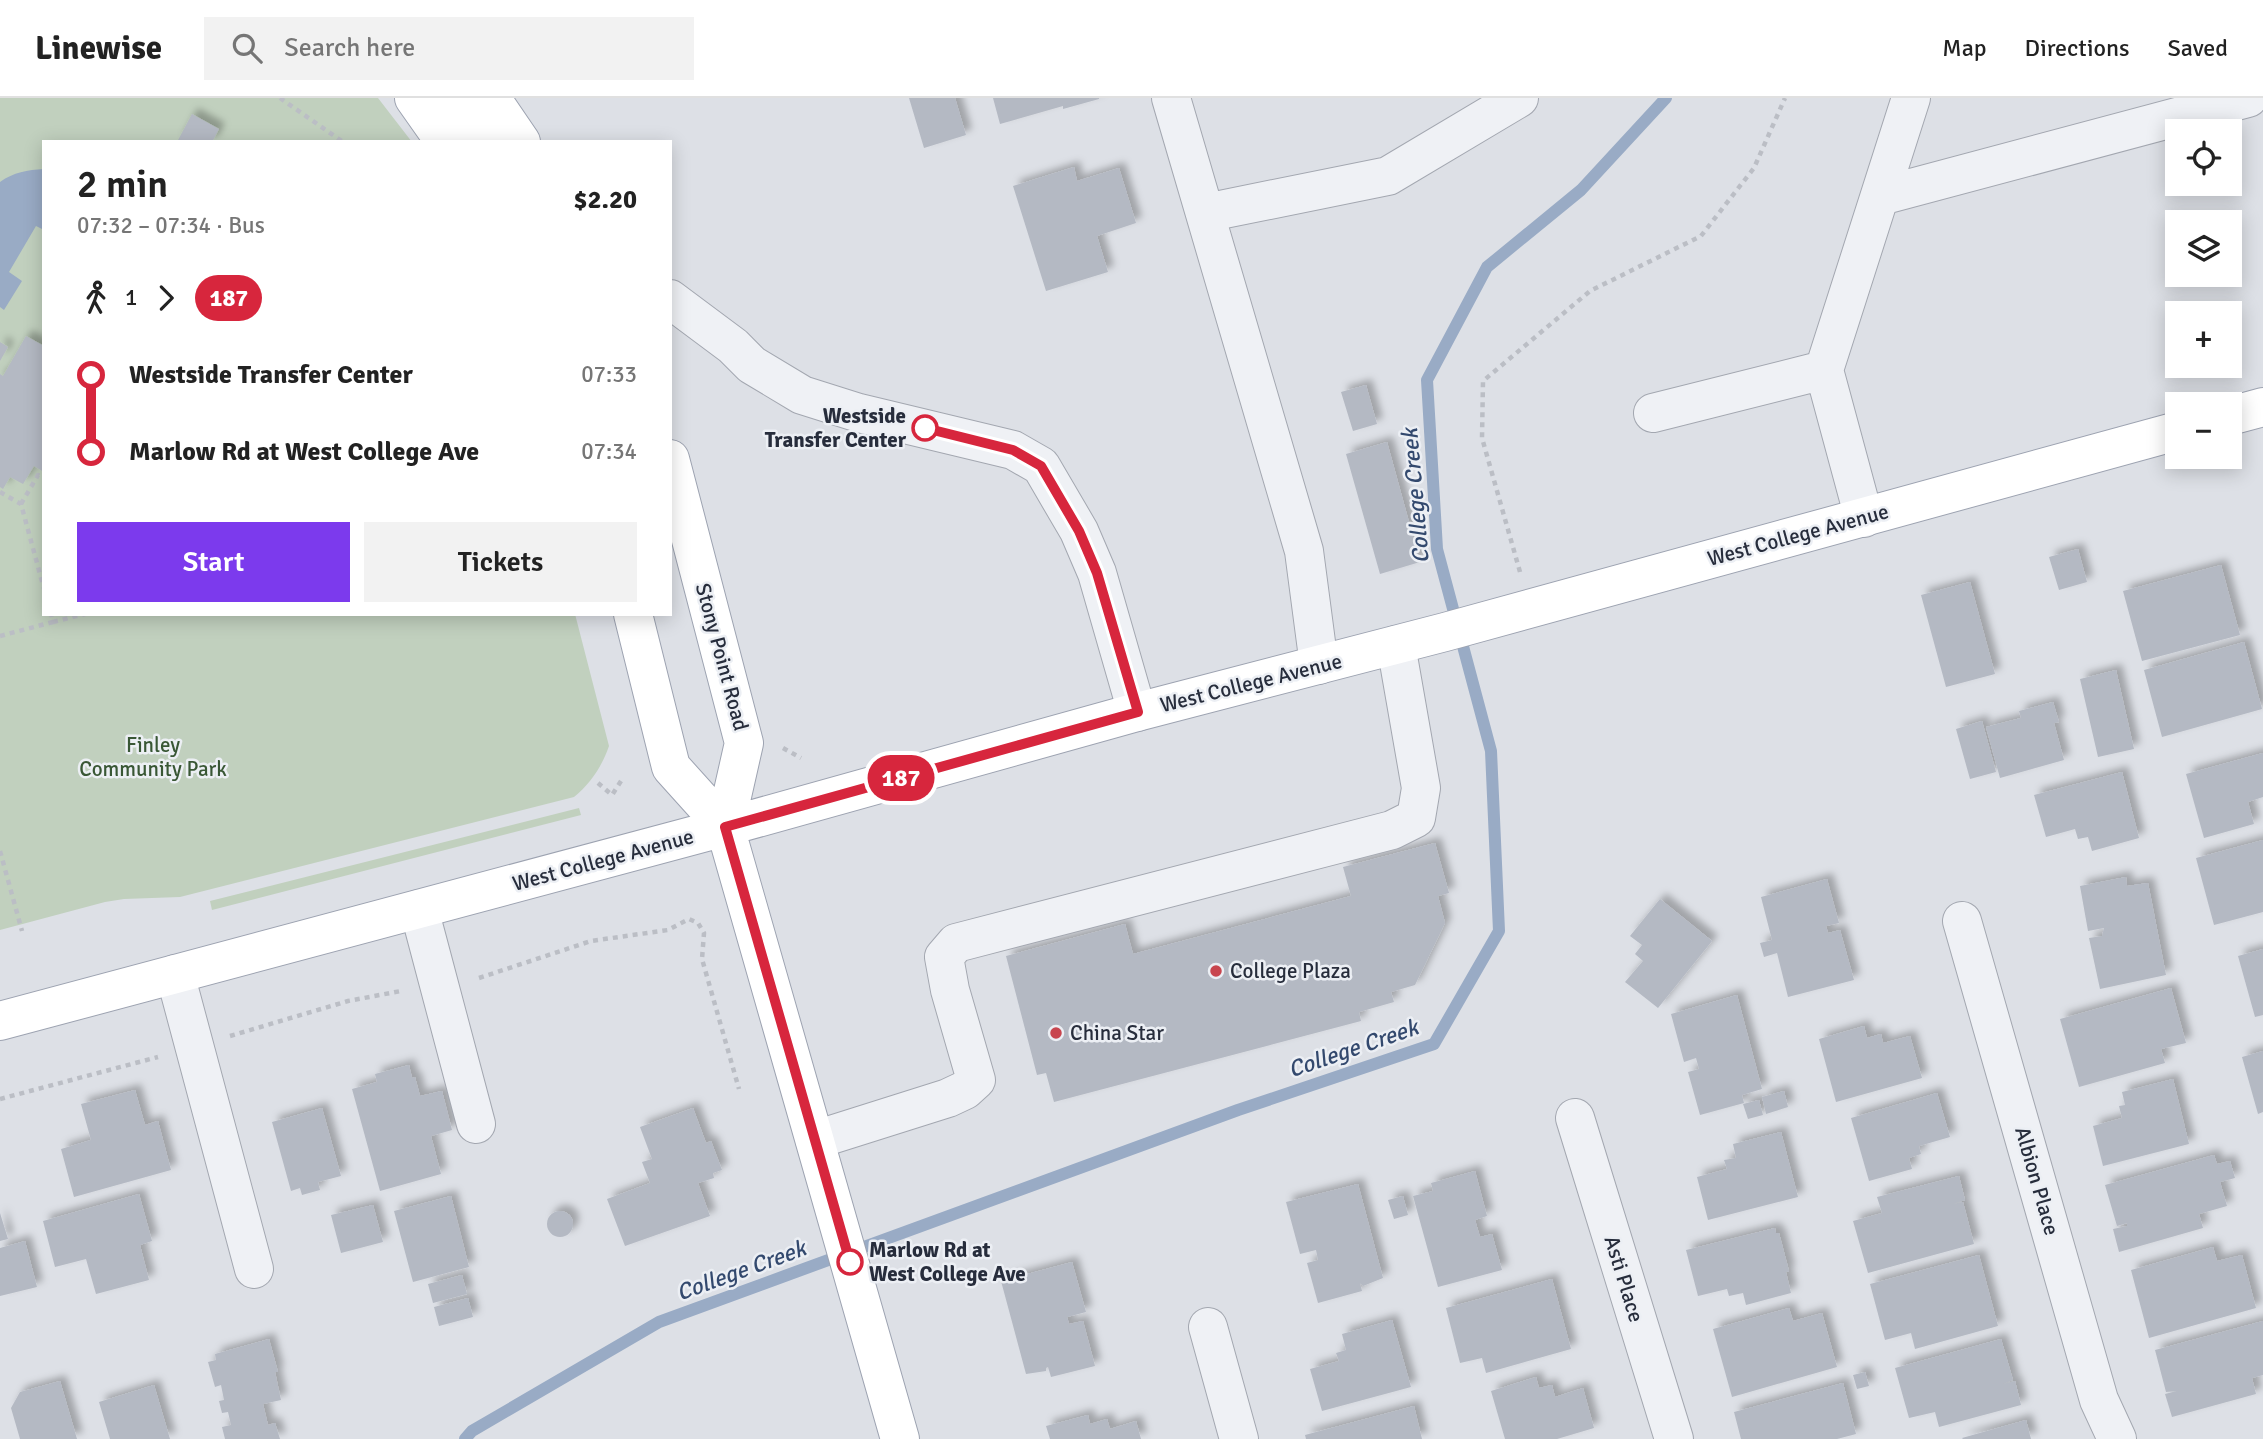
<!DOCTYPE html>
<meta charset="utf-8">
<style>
:root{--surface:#fff;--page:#f2f2f2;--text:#222;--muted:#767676;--line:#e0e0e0;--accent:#7c3aed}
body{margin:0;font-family:Signika,sans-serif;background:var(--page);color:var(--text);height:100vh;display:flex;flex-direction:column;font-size:26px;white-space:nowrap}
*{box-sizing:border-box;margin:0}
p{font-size:23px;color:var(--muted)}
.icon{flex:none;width:38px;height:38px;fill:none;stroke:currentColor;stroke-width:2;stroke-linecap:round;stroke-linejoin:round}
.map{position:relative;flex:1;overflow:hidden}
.drawer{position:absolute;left:42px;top:42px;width:630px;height:476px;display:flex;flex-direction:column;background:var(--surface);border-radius:0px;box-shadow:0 4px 18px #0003}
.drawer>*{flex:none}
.badge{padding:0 14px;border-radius:23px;font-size:24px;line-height:46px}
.fabs{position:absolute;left:2165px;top:21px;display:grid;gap:14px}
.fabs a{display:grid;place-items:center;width:77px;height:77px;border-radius:0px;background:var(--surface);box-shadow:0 4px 18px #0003;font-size:35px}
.map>.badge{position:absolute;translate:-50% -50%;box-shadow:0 0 0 4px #fff}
.legs{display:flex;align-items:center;gap:10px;height:77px;padding:0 35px;font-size:23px}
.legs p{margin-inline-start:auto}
.overview{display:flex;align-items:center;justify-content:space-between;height:119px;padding:0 35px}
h1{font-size:38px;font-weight:600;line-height:52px}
.cta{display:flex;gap:14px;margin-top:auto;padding:14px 35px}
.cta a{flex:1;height:80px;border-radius:0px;background:var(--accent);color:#fff;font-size:28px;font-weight:600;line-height:80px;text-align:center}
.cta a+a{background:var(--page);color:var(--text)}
ul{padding:0 35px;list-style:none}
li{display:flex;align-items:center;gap:24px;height:77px;font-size:26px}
li i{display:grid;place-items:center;width:10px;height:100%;margin:0 9px;background:currentColor}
li i::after{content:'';width:18px;height:18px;margin:-9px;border:5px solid;border-radius:50%;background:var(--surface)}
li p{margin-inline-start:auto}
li:first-child i{background:linear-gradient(#0000 50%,currentColor 0)}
li:last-child i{background:linear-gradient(currentColor 50%,#0000 0)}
header{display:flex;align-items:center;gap:42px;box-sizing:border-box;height:98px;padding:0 35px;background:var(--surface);border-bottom:2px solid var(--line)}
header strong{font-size:33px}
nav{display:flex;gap:38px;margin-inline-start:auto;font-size:24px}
.search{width:490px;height:63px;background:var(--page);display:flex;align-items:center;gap:18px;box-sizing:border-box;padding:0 24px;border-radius:0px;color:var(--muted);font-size:26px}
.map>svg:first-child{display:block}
.green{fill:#c1d0be}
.water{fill:#99abc5}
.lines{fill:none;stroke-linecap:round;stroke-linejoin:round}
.stream{stroke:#99abc5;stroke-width:12}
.building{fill:#b4b9c3;filter:url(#shadow)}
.minor-casing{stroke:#a3a7b0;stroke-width:40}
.major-casing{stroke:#9da3b1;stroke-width:40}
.path{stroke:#bbbec5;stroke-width:4.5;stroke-dasharray:5 5;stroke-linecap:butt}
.minor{stroke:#eff1f5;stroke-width:38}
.major{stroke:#fff;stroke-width:38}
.line-1-casing{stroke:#fff;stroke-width:16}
.line-1{stroke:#d7263d;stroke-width:10}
.stop-1-dot{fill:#fff;stroke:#d7263d;stroke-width:3.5}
.poi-dot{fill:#c8454e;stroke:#eceff4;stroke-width:2.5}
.labels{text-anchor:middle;stroke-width:5;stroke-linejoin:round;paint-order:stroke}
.stop-label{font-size:21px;font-weight:bold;fill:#272d3c;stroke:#eceff4;text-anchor:end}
.street-label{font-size:21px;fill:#272d3c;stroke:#eceff4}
.park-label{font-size:21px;fill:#395735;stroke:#eceff4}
.poi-label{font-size:21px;fill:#272d3c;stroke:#eceff4;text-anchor:start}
.water-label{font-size:23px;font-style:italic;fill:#33496e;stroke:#eceff4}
</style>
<header>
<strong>Linewise</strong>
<div class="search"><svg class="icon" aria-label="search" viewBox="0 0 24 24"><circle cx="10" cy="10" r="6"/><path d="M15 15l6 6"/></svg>Search here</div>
<nav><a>Map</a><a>Directions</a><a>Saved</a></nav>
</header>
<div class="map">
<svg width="2263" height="1341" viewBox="0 0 2263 1341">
<defs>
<filter id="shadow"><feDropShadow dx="6" dy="-6" stdDeviation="3.5" flood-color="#0004"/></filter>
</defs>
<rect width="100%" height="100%" fill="#dde0e6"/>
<path class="green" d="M0,0H378L412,44H44V516H575L609,648C602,668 591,685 574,699L180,799L124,801L105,804L0,832Z
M579,710L581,717L212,812L210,803Z"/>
<path class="water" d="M44,71V132L36,128L9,174L22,183L4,212L0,209V84C14,74 27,72 44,71Z"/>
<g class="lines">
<path class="stream" d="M465,1341L472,1333L659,1224L1238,1012L1434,946L1499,833L1491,653L1437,451L1427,282L1487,169L1581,92L1666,0"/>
</g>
<path class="building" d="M909,0H955L966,37L924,50Z
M993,0H1099V1L1063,11V8L1000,26Z
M192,16L219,31L212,44H177Z
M1074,69L1077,83L1119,70L1136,125L1097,138L1108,174L1046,193L1013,88Z
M26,238L44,248V374L34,368L23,386L10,379L3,391L0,389V276L3,278Z
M0,244L8,249L0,263Z
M1366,287L1377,326L1353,333L1341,294Z
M1387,344L1420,464L1380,476L1346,356Z
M2078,451L2087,484L2059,492L2049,459Z
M2221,467L2240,537L2142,563L2123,493Z
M1970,484L1995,576L1946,589L1921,497Z
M2244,544L2262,611L2162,639L2144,572Z
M2116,572L2134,651L2098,659L2080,581Z
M2053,604L2059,624L2054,625L2064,662L2000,680L1986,629L2021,620L2019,613Z
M1982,623L1996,674L1970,681L1956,631Z
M2263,655V699L2248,704L2254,726L2204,740L2186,676Z
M2122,674L2139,740L2092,753L2088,739L2078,741L2075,731L2046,739L2034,697Z
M2263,742V814L2214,827L2196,760Z
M1435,745L1449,795L1438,798L1445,825L1415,887L1391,894L1394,904L1359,914L1361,923L1054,1004L1046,975L1037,977L1006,858L1125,826L1133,856L1351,798L1343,769Z
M2126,779L2127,788L2148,785L2166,877L2100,891L2089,840L2102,838L2104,830L2088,833L2080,788Z
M1827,781L1839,825L1826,828L1828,835L1840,832L1854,882L1788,899L1777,855L1764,859L1760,845L1772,842L1761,799Z
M1660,801L1712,843L1658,910L1625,884L1643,863L1635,856L1642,847L1630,838Z
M2263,851V917L2255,919L2238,858Z
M2171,890L2186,945L2161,951L2165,965L2079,989L2060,921Z
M1737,897L1762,991L1742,997L1744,1005L1700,1017L1688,974L1699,971L1696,960L1684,964L1671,916Z
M1864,928L1867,940L1881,936L1883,945L1910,938L1922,980L1836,1004L1819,941Z
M2263,953V1014L2258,1016L2242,959Z
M409,967L412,980L415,979L420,998L442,993L452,1032L431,1038L441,1076L380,1093L352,991L377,984L375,976Z
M2173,981L2189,1046L2103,1068L2093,1028L2122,1020L2119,1008L2125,1007L2122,994Z
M135,992L145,1027L158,1023L171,1072L74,1099L61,1051L91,1042L81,1006Z
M1784,993L1788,1009L1766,1016L1762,999Z
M1937,995L1950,1039L1919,1048L1921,1056L1909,1060L1912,1071L1869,1083L1851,1020Z
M1759,1002L1763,1017L1748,1021L1743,1006Z
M322,1010L341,1078L318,1084L320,1092L302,1097L300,1090L291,1093L272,1024Z
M693,1010L706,1045L711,1043L722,1072L713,1075L714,1080L698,1085L710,1118L625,1148L607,1101L650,1085L642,1064L652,1061L640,1029Z
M1781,1034L1798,1099L1708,1122L1697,1079L1727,1071L1724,1062L1736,1060L1733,1046Z
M2214,1057L2217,1066L2230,1063L2235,1080L2220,1084L2227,1108L2199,1116L2203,1130L2119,1154L2113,1131L2127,1128V1125L2117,1128L2105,1087Z
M1475,1073L1487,1118L1475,1122L1480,1139L1492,1136L1502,1172L1438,1189L1413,1098L1433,1093L1431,1085Z
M1959,1078L1965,1102L1953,1106L1963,1104L1974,1146L1868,1175L1853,1123L1882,1115L1877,1099Z
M1358,1086L1383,1180L1363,1188L1360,1185L1362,1193L1318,1205L1307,1165L1318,1162L1316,1152L1300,1156L1286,1104Z
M139,1096L152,1143L140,1147L149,1182L96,1196L86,1161L55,1169L43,1123Z
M451,1098L469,1169L413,1184L394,1113Z
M1403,1098L1408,1117L1394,1121L1388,1102Z
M373,1107L383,1144L341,1155L331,1117Z
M547 1126a13 13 0 1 1 26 0a13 13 0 1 1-26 0Z
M0,1115L8,1141L0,1143Z
M1775,1130L1776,1135H1779L1789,1173L1786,1174L1791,1195L1746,1207L1743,1195L1729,1198L1727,1191L1698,1198L1686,1152Z
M25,1143L37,1189L0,1198V1150Z
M2213,1149L2217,1163L2242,1157L2256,1210L2149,1240L2131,1172Z
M1979,1157L1998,1228L1915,1251L1911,1235L1885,1242L1870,1186Z
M1072,1164L1086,1214L1067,1219L1069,1226L1083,1223L1095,1268L1051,1279L1048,1269L1046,1270V1273L1026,1276L1001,1183Z
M462,1177L467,1196L433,1205L428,1186Z
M1552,1181L1571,1251L1486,1275L1482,1260L1460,1265L1446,1210Z
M468,1200L473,1219L439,1228L434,1209Z
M1789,1210L1793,1223L1822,1215L1837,1269L1732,1299L1713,1231Z
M1392,1222L1411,1289L1322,1313L1310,1271L1339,1263L1336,1255L1346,1252L1342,1236Z
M2263,1223V1277L2252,1280L2256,1296L2172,1319L2165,1296L2177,1293L2166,1294L2155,1252Z
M269,1241L278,1274H275L281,1302L263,1306L268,1327L275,1325L280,1341H225L222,1329L231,1327L228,1314L222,1315L219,1303L224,1302L221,1287L215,1289L208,1264L216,1262L215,1256Z
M2001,1241L2013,1282L2003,1286L2015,1283L2021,1307L1939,1329L1935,1314L1909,1320L1895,1270Z
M1865,1274L1869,1288L1857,1291L1853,1277Z
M1536,1279L1539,1290L1552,1287L1555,1299L1583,1290L1594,1330L1557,1341H1505L1491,1293Z
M60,1283L77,1341H20L11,1310L20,1294Z
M1843,1285L1856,1336L1837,1341H1741L1734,1314Z
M154,1287L170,1341H110L99,1304Z
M1414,1308L1422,1341H1306L1305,1337Z
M1088,1317L1090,1326L1107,1321L1110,1331L1136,1323L1141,1341H1050L1046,1328Z
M2026,1322L2031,1341H1963L1962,1340Z"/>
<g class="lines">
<g class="minor-casing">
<path id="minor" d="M1171,0L1304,453L1319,567
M1881,98L2248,0
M1205,115L1388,78L1519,0
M670,201L733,248L752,267L802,297L859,315L1013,352L1041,368L1079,433L1097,475L1137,614
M1653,315L1824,272
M1864,420L1824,272L1911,0
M419,811L476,1026
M1962,823L2099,1302L2117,1341
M175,876L254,1171
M1575,1020L1674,1341
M815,1042L948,1000L965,992L976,982L950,892L944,859L956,845L1392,732L1416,720L1421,690L1396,547
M1208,1229L1239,1341"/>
</g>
<g class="major-casing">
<path id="major" d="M414,0L445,44
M452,0L484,44
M491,0L521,44
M2230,318L2263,309
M670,361L744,645L725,729
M633,516L671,669L725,729L900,1341
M0,923L725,729L1137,614L1445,534L2177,333"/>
</g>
<path class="path" d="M280,0L343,44
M0,394L21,406L44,491
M21,406L38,377L44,380
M1520,474L1482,340L1483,283L1590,193L1701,138L1754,70L1785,0
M53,524L85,516
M0,538L53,524L51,516
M783,650L801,660
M598,685L612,697L623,680
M0,753L22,833
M479,880L591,843L668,832L689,821L698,825L704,835L702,861L739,991
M230,938L348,903L401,893
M0,1001L158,959"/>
<use href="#minor" class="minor"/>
<use href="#major" class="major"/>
</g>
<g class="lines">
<g class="line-1-casing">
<path id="line-1" d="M850,1164L725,729L1138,614L1097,475L1079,433L1041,368L1013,352L925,330"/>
</g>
<use href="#line-1" class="line-1"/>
</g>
<g class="stop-1-dot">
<circle cx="925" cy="330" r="12"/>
<circle cx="850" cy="1164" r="12"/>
</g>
<g class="poi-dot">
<circle cx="1216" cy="873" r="7"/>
<circle cx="1056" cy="935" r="7"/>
</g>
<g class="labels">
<g class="stop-label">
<text x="906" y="325">Westside<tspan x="906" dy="24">Transfer Center</tspan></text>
<text x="869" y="1159" text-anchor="start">Marlow Rd at<tspan x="869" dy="24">West College Ave</tspan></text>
</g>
<g class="street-label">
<text transform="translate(1798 437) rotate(-15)" y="7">West College Avenue</text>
<text transform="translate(722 559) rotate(75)" y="7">Stony Point Road</text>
<text transform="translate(1251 585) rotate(-14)" y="7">West College Avenue</text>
<text transform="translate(603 762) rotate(-15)" y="7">West College Avenue</text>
<text transform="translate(2037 1083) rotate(74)" y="7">Albion Place</text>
<text transform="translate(1624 1181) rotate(73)" y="7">Asti Place</text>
</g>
<g class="park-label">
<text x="153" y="654">Finley<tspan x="153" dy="24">Community Park</tspan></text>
</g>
<g class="poi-label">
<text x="1230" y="880">College Plaza</text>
<text x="1070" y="942">China Star</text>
</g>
<g class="water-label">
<text transform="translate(1415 398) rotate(-95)" y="8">College Creek</text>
<text transform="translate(1353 950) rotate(-19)" y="8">College Creek</text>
<text transform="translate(741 1172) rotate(-20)" y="8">College Creek</text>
</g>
</g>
</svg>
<div class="fabs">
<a><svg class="icon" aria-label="locate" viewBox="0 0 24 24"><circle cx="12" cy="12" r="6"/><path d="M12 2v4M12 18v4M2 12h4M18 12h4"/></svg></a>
<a><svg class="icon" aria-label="layers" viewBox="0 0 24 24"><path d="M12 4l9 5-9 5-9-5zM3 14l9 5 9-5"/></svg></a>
<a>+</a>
<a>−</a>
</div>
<b class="badge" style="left:901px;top:680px;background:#d7263d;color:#fff">187</b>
<section class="drawer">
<div class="overview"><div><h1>2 min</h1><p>07:32 – 07:34 · Bus</p></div><b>$2.20</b></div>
<div class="legs"><svg class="icon" aria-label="walk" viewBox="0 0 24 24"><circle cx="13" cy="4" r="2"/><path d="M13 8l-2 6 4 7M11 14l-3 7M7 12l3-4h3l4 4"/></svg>1<svg class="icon" aria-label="forward" viewBox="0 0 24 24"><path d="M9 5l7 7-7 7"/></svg><b class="badge" style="background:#d7263d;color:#fff">187</b></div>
<ul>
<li><i style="color:#d7263d"></i><b>Westside Transfer Center</b><p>07:33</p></li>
<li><i style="color:#d7263d"></i><b>Marlow Rd at West College Ave</b><p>07:34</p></li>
</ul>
<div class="cta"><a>Start</a><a>Tickets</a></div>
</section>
</div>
